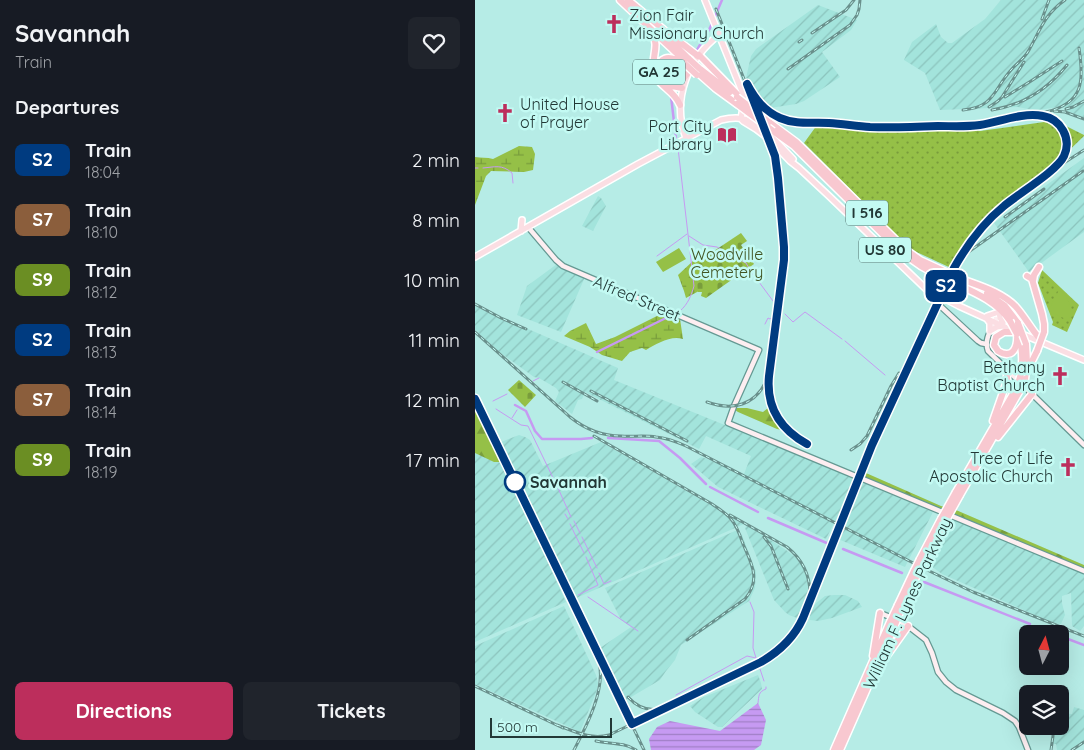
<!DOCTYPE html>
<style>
:root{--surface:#171b24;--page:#20242c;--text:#f1f3f6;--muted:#9ea1a6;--accent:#bc2e5c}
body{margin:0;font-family:Quicksand,sans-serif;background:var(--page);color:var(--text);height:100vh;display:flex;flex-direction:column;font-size:19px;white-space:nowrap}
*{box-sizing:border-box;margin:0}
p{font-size:16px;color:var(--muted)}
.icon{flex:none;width:28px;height:28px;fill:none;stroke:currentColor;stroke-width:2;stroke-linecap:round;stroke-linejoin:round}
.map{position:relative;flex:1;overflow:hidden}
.details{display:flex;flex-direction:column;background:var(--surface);width:475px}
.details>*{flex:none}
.badge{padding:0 10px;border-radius:8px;font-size:18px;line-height:32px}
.needle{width:32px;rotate:6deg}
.controls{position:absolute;left:544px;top:625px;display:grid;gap:10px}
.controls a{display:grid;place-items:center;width:50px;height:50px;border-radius:8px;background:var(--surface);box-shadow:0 5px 20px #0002;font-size:25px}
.scale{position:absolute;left:15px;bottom:12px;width:122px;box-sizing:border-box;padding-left:5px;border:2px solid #223836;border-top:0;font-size:14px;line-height:18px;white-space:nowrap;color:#223836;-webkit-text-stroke:4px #c3faf3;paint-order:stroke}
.map>.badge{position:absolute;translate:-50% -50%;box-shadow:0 0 0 2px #fff}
h2{padding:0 15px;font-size:19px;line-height:45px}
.round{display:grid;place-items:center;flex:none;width:52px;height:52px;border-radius:8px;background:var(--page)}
.summary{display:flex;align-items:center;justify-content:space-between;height:85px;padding:0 15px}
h1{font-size:24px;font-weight:700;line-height:38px}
.action{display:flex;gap:10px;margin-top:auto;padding:10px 15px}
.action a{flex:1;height:58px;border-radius:8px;background:var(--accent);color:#fff;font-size:20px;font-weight:700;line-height:58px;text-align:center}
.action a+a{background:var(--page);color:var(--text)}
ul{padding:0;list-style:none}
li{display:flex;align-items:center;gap:15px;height:60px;padding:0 15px}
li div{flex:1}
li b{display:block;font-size:19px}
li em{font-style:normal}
li .badge{min-width:55px;font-weight:700;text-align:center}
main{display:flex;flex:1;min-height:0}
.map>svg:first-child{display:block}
.industrial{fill:url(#industrial-furrows)}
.grass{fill:url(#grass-dots)}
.forest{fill:url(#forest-firs)}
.wetland{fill:url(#wetland-marsh)}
.cemetery{fill:url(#cemetery-stones)}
.garden{fill:#95c047}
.water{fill:url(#water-rules)}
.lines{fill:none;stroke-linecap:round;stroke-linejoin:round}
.stream{stroke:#c69af2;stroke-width:1}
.canal{stroke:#c69af2;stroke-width:2.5}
.secondary-casing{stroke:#659993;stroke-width:7}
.primary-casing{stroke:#fff;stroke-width:8}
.highway-casing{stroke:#fff;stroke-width:9}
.secondary{stroke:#fdeef1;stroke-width:4.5}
.primary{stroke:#fbdee3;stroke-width:5}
.highway{stroke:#f8c8d0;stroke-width:6}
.rail-casing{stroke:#6a908c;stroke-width:3}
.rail{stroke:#c3faf3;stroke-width:1;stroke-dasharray:4;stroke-linecap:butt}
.highway-bridge-casing{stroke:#fff;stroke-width:9;stroke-linecap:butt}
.highway-bridge{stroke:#f8c8d0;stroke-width:6}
.line-casing{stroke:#fff;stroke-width:11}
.line{stroke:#003b80;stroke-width:8}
.stop-dot{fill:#fff;stroke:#003b80;stroke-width:2.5}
.labels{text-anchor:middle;stroke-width:5;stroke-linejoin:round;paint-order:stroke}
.shield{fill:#c3faf3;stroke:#52726f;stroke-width:1}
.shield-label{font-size:15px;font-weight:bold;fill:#223836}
.poi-label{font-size:16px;fill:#223836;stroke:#c3faf3;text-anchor:end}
.park-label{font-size:16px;fill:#415422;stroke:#c3faf3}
.street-label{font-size:16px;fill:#223836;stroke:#c3faf3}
.stop-label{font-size:16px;font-weight:bold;fill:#223836;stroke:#c3faf3;text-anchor:start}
</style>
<main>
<section class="details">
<div class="summary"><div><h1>Savannah</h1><p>Train</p></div><a class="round"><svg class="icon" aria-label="heart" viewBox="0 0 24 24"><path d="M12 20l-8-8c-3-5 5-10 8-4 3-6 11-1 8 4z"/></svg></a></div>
<h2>Departures</h2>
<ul>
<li><span class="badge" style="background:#003b80;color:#fff">S2</span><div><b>Train</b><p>18:04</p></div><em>2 min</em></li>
<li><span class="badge" style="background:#8b5e3c;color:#fff">S7</span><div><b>Train</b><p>18:10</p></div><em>8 min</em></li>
<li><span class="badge" style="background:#6b8e23;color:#fff">S9</span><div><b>Train</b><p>18:12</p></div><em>10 min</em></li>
<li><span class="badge" style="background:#003b80;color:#fff">S2</span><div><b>Train</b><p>18:13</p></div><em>11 min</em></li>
<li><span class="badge" style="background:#8b5e3c;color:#fff">S7</span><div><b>Train</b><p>18:14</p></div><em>12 min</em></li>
<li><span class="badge" style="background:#6b8e23;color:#fff">S9</span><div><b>Train</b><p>18:19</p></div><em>17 min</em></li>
</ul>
<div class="action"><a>Directions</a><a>Tickets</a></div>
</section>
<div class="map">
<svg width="609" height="750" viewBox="0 0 609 750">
<defs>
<pattern id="industrial-furrows" width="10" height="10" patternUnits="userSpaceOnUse" patternTransform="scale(1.25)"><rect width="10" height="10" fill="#a3e4dc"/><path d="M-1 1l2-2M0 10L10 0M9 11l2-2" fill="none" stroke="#8cc4bd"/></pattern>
<pattern id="grass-dots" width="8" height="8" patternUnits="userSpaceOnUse" patternTransform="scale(1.25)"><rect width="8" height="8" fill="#95c047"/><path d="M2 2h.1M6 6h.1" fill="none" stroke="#799d3c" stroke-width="1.8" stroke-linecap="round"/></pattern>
<pattern id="forest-firs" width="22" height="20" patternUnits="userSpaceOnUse" patternTransform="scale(1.25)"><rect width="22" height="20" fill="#95c047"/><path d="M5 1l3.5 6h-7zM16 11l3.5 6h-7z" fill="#799d3c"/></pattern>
<pattern id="wetland-marsh" width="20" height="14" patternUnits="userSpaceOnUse" patternTransform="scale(1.25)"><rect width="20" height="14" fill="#95c047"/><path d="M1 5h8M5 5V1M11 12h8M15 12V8" fill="none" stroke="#799d3c"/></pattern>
<pattern id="cemetery-stones" width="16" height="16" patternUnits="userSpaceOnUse" patternTransform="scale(1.25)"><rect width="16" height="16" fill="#95c047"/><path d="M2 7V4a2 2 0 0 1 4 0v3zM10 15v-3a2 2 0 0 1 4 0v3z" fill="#799d3c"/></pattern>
<pattern id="water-rules" width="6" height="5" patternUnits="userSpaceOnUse" patternTransform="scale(1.25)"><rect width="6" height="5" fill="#c69af2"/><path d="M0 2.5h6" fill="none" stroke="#a07fc5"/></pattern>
</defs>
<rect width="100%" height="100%" fill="#b6ece6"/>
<path class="industrial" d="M526,0H609V118L592,111L590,107L588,108L586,105L583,107L570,109L558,110L543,107L465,110L450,73L429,60L437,42L461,24L466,37L473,43H477L510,19Z
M343,5L382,20L376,30L347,52L365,77L329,101L321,104L295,108L287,101L271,78L276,56L281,49Z
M609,158V232L554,272L519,223Z
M123,196L126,198L131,206L118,231L107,226Z
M82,264L110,277L86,332L42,315L52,286Z
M0,306L143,368L139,380L382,479L364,523L360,521L351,539L243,487L216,464L226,457L251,465L269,474L276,456L231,436L224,449L110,392L107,399L103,400L97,414L80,401L84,392L81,388L64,378L59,377L23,351L0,330Z
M44,435L50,437L55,440L68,466L126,442L269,524L99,599L23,443Z
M0,451L28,464L91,602L0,642Z
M386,482L458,512L430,567L363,539Z
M481,518L609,571V626L605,631L597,626L596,593L587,596V603L590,615L586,624L578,623L467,574L456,566Z
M272,525L311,550L321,558L326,564L332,575L333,588V594L322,618L314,615L310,612L299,600L270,528Z
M260,531L264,532L267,535L281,572L280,588L274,601L206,645L200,660L191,671L185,680L151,700L125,648L156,627L146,620L130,588Z
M359,595H370L383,601L387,607L357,618L343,621L335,620V614L340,604L350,596Z
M89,606L121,675L123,683L122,690L105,732L0,684V646Z
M283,675L286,683L287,689L247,727H243L220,712L215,706L229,697Z
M599,707L609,710V742L597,750H582L581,744H577L578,730L577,726H585V713L597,714Z"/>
<path class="grass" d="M576,121L585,123L609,135V136L580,164L518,211L488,247L476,268L435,249L329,143L342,125L365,126L398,130L497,128L505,131Z
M567,270L604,305L592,332L577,325L578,322L563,283Z"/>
<path class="forest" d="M0,407L26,459V462H19L0,453Z
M261,408H272L288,412L293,408L309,429L307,430L302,429L263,412L260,410Z
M391,473L466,506L481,510L609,565V569L393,479L390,477Z"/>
<path class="wetland" d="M44,146L57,147L60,154L58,170L49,172L16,171L11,176L0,205V157C6,158 12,157 18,159Z
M219,260L232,263L235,285L211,298L209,291L203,275Z
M186,314L205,319L208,339C196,335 181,344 171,350L167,348L155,352L147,361L127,355L115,347L89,336L95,331L111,323L121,344L140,337Z"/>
<path class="cemetery" d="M266,233L272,241L266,245L279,264L231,298L226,296L227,292H223L219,268L239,251Z
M44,380L61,395L50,407L33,390Z"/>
<path class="garden" d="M204,248L211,259L188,272L181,262Z
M584,290C595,299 598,307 594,321L575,311L574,309Z"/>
<path class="water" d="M283,703L291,720L286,745L279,750H176L174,739L182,727L195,721L245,731Z"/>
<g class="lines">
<path class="stream" d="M230,32V33
M226,38H227
M191,66L193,69L203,74
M0,168H3
M8,168C20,167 27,164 37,173L38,183
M214,236L228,245L242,247L263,258
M182,256L212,234
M267,261L271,263L278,275
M281,278L301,305
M200,311H205C213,304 216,296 219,286L203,148
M310,314L318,322L330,312L367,339
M290,324L293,318L295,319L300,315L302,306
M370,341L410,375
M58,381L64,378
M18,401L32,394
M21,409L46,425L53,426L80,482
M37,418L42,410
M83,488L96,517
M90,514L93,519
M99,521L105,533
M95,524L109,553
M107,537L122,568
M124,573L129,584L136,581
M103,595L123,585L111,557
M113,597L163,631
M275,602L279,612L278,648L281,658
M284,666L289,681
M201,695L272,656L281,658L283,661
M283,703C284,696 283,692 291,689V687"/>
<path class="canal" d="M222,50L235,28L247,0
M199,81L206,69
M196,96L201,139
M122,352L197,315
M40,405L51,411L60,431L67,439H106L117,438
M0,410L1,409
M133,438L184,441L205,458L231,484
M235,487L283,512
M293,518L354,544
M368,549L427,573
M449,582L555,624
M576,632L580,634
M585,636L609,645"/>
<g class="secondary-casing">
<path id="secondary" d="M53,227L81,260L88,266L284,350L259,406L253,423L609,571
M451,289L462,303L503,341L506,343L511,344
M521,319C516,330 509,339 513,351L609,445
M405,613L420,619L433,626L451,640L457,653L463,672L471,682L481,690L528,713L540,721L544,727L553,750"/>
</g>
<g class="primary-casing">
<path id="primary" d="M230,0L268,94L269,101L266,119
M266,119L268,121L281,129L294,139L315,161L324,168L354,196L451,289L484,306L539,331
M211,138C196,100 213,58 245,34
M46,231L47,220
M0,257L163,164L246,120C254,118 265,117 273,120C289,126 306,147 318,159
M512,316L524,312L525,318L528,323
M512,319L515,323V331L522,327L528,326
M547,334L609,360"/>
</g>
<g class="highway-casing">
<path id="highway" d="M145,0L212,63
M153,0L189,30L223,56
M177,32C186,48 174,60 180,75C185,87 199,90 205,105
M190,35L214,59
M224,55L262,94
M209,64C173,41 181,94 205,81C208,79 211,75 214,72
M225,69L255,92
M223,73L240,88L262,104
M192,85L207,88
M294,122L321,142L431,250L445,260L471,272
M298,131L319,146L426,252L446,266L466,277
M552,276L557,279L567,314L569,324V332
M481,277C501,285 526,291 541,307C550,317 556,329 565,339
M558,281L559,275L564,267
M479,283C501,293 521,301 535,321
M512,293L530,306L543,323
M540,332H529L521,337L519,345L523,351C538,360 543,347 542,334
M544,337C548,350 548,361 546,374
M554,367L562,351
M550,379L552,363L551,344
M518,421L532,381V370
M523,437L557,394
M481,492L542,387
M485,495L544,392
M445,559L466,519
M449,561L470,522
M423,605L439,571
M427,607L443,573
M398,656L405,613
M406,664L433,626
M359,750L415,622
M365,750L420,625"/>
</g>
<use href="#secondary" class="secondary"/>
<use href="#primary" class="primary"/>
<use href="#highway" class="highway"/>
<g class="rail-casing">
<path id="rail" d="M241,9L295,144L300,156L303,178L310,255L294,376C291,406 306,430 332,444
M567,19L574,0
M337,33L371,10L379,0
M324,42L327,40
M313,69L375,25L382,15L384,9L385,0
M530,97L556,81L587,61
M281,99C289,109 300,117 312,120C326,125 340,122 354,123C368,124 382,126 396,127C415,128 434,127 453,127C468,126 484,127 499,126C521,124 544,112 567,115C592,119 598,148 583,165
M514,107L523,101L527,97L549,62
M591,109L598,107L609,101
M488,110C520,107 518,90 536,70C542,63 550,58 554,50C565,30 570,14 590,0
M517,110C548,105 572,90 592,65
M579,111L590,112L609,119
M571,112C609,103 609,81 604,48
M530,217L569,189
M492,253L608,171
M0,304L26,318L51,329
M0,332L95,417C110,429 126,436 146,436C157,437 170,435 181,437C192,438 202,442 211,446L448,568L498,592L609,636
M88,382L122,401
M116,391L212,441
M0,399L169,750
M232,402C257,411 281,406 292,379
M119,436L237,504C244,509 251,513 256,519C262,526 265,535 268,544C277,564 286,580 270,599L212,640
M376,450L385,444L392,436L416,386L424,373
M255,515L312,547C327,559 335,574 335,594
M289,537L296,546L313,589
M0,686L88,728
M153,697C162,707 172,711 184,709
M82,725C99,731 115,740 134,735L286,662C305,651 319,638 328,618L397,445L465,297L486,255L503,232L527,207L578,170L609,150
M121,741C134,744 149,742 161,750
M99,750C111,727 131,689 124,663
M576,750L578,736V726
M597,750L609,742"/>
</g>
<use href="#rail" class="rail"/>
<g class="highway-bridge-casing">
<path id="highway-bridge" d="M214,59L225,69
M210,64L222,75
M262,97L294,122
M262,104L298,131
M471,272L481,277
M466,277L479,283
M535,321L542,334
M543,323L551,344
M562,351L569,332
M542,387L546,374
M544,392L550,379
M466,519L481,492
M470,522L485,495
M439,571L445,559
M443,573L449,561
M415,622L423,605
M420,625L427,607"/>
</g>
<use href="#highway-bridge" class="highway-bridge"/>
</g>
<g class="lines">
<g class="line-casing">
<path id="line" d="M0,399L157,724L286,662C305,651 319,638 328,618L397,445L479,268C492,245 508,223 529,206C543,194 582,171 589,156C597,139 586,119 568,116C547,112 525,122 505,125C491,127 477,126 463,126C441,127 418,128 395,127C381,126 368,124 354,123C337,122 321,125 305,118C289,111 280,99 272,84L300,156L303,178L309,247V260L294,376C291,407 305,429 332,444"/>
</g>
<use href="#line" class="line"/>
</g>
<defs>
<g id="church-bare" transform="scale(1.5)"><path d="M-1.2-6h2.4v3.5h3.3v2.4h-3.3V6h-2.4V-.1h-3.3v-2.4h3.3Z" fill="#bc2e5c" stroke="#c3faf3" stroke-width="2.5" paint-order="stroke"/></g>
<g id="library-bare" transform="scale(1.5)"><path d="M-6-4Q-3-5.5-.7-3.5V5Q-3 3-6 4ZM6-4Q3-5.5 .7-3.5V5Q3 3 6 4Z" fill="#bc2e5c" stroke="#c3faf3" stroke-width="2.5" paint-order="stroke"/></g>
</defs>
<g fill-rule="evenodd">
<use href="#church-bare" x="139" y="24"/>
<use href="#church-bare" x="30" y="113"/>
<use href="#library-bare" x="252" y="135"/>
<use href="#church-bare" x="585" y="376"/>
<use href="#church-bare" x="593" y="467"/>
</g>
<circle class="stop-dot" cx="40" cy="482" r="10"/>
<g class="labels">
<g class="shield">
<rect x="158" y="59.5" width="52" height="25" rx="4"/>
<rect x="371" y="200.5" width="42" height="25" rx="4"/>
<rect x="384" y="237.5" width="52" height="25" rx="4"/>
</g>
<g class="shield-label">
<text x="184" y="77">GA 25</text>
<text x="392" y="218">I 516</text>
<text x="410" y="255">US 80</text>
</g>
<g class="poi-label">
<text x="154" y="21" text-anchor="start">Zion Fair<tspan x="154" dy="18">Missionary Church</tspan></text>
<text x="45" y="110" text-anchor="start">United House<tspan x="45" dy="18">of Prayer</tspan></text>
<text x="237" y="132">Port City<tspan x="237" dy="18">Library</tspan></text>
<text x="570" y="373">Bethany<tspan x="570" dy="18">Baptist Church</tspan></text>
<text x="578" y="464">Tree of Life<tspan x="578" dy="18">Apostolic Church</tspan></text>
</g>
<g class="park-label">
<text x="252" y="260">Woodville<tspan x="252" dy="18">Cemetery</tspan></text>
</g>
<g class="street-label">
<text transform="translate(162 298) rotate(23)" y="6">Alfred Street</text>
<text transform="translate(432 603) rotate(-65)" y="6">William F. Lynes Parkway</text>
</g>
<g class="stop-label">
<text x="55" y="488">Savannah</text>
</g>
</g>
</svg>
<div class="controls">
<a><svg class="needle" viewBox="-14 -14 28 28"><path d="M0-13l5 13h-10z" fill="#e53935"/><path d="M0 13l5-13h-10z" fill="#9ea1a6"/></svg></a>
<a><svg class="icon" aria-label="layers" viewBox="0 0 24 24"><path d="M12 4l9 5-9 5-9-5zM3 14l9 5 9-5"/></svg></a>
</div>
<div class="scale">500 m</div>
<b class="badge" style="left:471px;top:286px;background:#003b80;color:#fff">S2</b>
</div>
</main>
